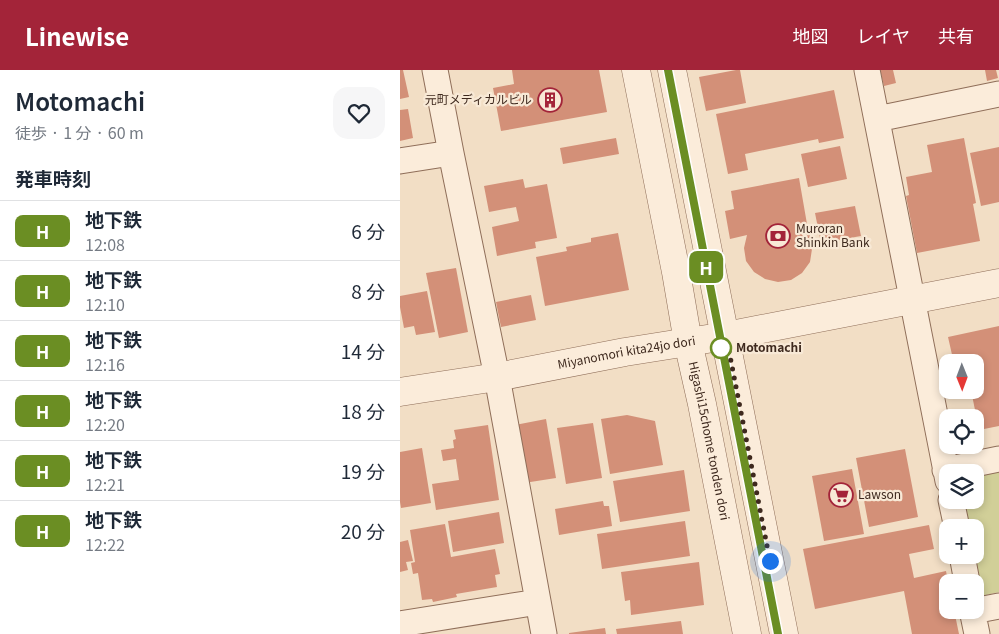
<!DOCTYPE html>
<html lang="ja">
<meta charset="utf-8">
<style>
:root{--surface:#fff;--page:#f6f6f7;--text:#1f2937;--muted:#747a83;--line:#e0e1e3;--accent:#a32439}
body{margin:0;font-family:Georgia,"Noto Sans JP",serif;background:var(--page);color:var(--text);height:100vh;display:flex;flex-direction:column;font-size:19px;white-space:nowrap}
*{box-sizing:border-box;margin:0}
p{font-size:16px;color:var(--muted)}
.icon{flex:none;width:28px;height:28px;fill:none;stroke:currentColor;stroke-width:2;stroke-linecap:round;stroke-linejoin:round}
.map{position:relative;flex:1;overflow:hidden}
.drawer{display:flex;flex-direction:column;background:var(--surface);width:400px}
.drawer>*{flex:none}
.badge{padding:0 10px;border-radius:8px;font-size:18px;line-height:32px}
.needle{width:32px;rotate:179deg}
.buttons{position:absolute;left:539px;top:284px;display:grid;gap:10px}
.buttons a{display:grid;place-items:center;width:45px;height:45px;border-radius:10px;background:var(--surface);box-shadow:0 2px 8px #0003;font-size:25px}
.you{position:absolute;width:25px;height:25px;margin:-12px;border:4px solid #fff;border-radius:50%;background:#1a73e8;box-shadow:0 0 0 8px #1a73e833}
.map>.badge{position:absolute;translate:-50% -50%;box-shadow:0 0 0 2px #fff}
h2{padding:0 15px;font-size:19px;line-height:45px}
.round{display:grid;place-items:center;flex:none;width:52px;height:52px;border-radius:15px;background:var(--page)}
.summary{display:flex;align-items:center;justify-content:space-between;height:85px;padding:0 15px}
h1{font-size:24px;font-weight:600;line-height:38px}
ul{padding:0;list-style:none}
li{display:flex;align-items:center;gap:15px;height:60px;padding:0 15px;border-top:1px solid var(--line)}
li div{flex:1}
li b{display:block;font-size:19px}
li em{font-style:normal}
li .badge{min-width:55px;font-weight:700;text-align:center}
header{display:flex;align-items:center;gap:30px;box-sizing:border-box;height:70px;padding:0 25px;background:var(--accent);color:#fff}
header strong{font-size:24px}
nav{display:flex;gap:28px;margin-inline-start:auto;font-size:18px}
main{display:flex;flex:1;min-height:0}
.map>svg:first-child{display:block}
.green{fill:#d1cf98}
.building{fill:#d39078}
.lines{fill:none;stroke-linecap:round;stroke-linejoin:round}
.minor-casing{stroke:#8f6e59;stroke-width:27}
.tertiary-casing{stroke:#8f6e59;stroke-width:29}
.minor{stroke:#fbecda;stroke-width:25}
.tertiary{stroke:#fbecda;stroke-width:28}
.line-casing{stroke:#fff;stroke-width:11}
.line{stroke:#6b8e23;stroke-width:8}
.walk{stroke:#3e291e;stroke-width:5;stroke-dasharray:0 9}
.stop-dot{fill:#fff;stroke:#6b8e23;stroke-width:2.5}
.labels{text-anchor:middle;stroke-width:4.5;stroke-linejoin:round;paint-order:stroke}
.poi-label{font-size:12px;fill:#3e291e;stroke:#f8e9d6;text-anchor:start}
.stop-label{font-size:12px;font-weight:bold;fill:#3e291e;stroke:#f8e9d6;text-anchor:start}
.street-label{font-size:12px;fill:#3e291e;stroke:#f8e9d6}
</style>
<header>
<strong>Linewise</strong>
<nav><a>地図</a><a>レイヤ</a><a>共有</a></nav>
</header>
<main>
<section class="drawer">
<div class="summary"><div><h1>Motomachi</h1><p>徒歩 · 1 分 · 60 m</p></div><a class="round"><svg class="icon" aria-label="heart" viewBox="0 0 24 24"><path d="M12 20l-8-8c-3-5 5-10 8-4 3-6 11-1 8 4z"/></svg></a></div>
<h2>発車時刻</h2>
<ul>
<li><span class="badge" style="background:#6b8e23;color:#fff">H</span><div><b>地下鉄</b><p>12:08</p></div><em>6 分</em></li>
<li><span class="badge" style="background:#6b8e23;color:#fff">H</span><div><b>地下鉄</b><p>12:10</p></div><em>8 分</em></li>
<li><span class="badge" style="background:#6b8e23;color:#fff">H</span><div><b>地下鉄</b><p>12:16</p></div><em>14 分</em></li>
<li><span class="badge" style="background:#6b8e23;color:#fff">H</span><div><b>地下鉄</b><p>12:20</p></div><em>18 分</em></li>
<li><span class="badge" style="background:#6b8e23;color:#fff">H</span><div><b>地下鉄</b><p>12:21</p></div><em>19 分</em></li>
<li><span class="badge" style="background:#6b8e23;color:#fff">H</span><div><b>地下鉄</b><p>12:22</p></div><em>20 分</em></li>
</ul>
</section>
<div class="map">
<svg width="599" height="564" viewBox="0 0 599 564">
<rect width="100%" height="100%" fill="#f2dec5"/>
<path class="green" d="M599,402V522L582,526L574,485L575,458L569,457L564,430H575V406Z"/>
<path class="building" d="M0,0H3L9,27L0,29Z
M112,0H199L207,42L101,61L93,18L114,14Z
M336,0H340L346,33L306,41L299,7Z
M480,0H493L496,13L484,16Z
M585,0H596L598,8L587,11Z
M434,20L444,68L419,73L418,69L345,84L348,100L328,104L316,44Z
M8,39L13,68L0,71V40Z
M216,68L219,84L163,94L160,78Z
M564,68L576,133L573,134L580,171L517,183L506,126L509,125L506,107L532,102L527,75Z
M440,76L447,109L408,117L401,84Z
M599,77V132L581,136L570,83Z
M399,108L407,154L403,155L410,166L412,179L410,192L402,203L391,210L378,212L365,209L354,202L346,191L344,178L347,165L330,169L325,141L334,139L331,121Z
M123,109L125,118L147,114L157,168L135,172L136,178L97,186L92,157L119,151L116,137L89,142L84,116Z
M455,136L461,166L421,173L415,143Z
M218,163L229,220L145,236L136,187L167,181L166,177L191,172V168Z
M56,198L68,262L39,268L26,203Z
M27,221L35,262L16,265L14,256L4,258L0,237V226Z
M131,225L136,250L101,257L96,232Z
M599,256V356L579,360L571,320H575V292H565L564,287L553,289L548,267Z
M227,345L255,351L263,395L210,404L201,349Z
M146,349L156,408L124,413L115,355Z
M193,353L202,408L166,414L157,358Z
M88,355L99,430L36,440L32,414L59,410L56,389L43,391L41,380L54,378L53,370L56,369L54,360Z
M22,378L31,433L1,438L0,432V382Z
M505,379L518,447L469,457L456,388Z
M452,399L464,464L424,471L412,406Z
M284,400L290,441L220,452L213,411Z
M203,431L204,436H209L212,456L159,465L155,439Z
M99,442L104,473L53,482L48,451Z
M285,451L290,486L202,499L197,464Z
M45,454L51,487L95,479L100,504L95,505L97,517L56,524L57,527L33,532L32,529L22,530L18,503L13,504L11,493L15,492L10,460Z
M529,455L534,479L509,484L514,508L546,501L548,512V540H554L559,564H512L504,521L415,539L403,479Z
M8,470L13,491L6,492L8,500L0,502V472Z
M299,492L304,535L231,545L230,530L225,531L221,502Z
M281,551L283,564H217L216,559Z
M205,558L206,564H169V563Z"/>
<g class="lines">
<g class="minor-casing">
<path id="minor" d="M35,0L51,83L97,307L144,564
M467,0L548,411
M477,49L599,24
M0,91L51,83
M545,400L599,389
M551,430L557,458
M562,485L567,512
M572,540L577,564
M573,541L599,536
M0,554L138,532"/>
</g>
<g class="tertiary-casing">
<g id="tertiary">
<path id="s1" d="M236,0L276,202L288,272L302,334L347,564"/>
<path d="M272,0L384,564"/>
<path id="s2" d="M0,322L97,307L225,282L326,266L599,213"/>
</g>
</g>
<use href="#minor" class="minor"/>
<use href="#tertiary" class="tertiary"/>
</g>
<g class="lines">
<g class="line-casing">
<path id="line" d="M268,0L378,564"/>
</g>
<use href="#line" class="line"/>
<path class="walk" d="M321,278L329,281L370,491"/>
</g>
<defs>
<g id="building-ring" transform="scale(1.25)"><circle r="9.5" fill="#f8e9d6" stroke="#a32439" stroke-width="1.5"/><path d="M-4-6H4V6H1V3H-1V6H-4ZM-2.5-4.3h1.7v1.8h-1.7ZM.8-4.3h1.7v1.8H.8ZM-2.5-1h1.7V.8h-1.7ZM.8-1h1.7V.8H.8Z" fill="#a32439"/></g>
<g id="bank-ring" transform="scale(1.25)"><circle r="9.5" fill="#f8e9d6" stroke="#a32439" stroke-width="1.5"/><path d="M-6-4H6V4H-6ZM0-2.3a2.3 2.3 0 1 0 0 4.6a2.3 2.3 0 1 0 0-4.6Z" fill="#a32439"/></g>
<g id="supermarket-ring" transform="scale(1.25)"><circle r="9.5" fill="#f8e9d6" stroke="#a32439" stroke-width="1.5"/><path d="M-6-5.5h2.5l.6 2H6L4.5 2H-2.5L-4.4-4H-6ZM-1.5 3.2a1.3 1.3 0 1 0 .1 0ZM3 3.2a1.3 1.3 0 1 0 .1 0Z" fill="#a32439"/></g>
</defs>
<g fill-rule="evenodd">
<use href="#building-ring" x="150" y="30"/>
<use href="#bank-ring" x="378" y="166"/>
<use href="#supermarket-ring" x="441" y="425"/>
</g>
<circle class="stop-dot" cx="321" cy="278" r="10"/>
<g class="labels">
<g class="poi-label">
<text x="132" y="34" text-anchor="end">元町メディカルビル</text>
<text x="396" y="163">Muroran<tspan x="396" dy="14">Shinkin Bank</tspan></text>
<text x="458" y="429">Lawson</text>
</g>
<g class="stop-label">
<text x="336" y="282">Motomachi</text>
</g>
<g class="street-label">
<text dy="4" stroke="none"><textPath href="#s2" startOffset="230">Miyanomori kita24jo dori</textPath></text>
<text dy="4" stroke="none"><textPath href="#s1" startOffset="378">Higashi15chome tonden dori</textPath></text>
</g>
</g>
</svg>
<div class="buttons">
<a><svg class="needle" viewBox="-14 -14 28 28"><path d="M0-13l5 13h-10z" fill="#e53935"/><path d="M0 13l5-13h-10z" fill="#747a83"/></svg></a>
<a><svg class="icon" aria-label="locate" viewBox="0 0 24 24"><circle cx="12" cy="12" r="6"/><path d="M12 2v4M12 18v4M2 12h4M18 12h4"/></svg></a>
<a><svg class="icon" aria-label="layers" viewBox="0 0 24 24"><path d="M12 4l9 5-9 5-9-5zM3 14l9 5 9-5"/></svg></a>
<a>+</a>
<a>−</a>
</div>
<div class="you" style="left:370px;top:491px"></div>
<b class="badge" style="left:306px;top:197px;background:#6b8e23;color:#fff">H</b>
</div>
</main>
